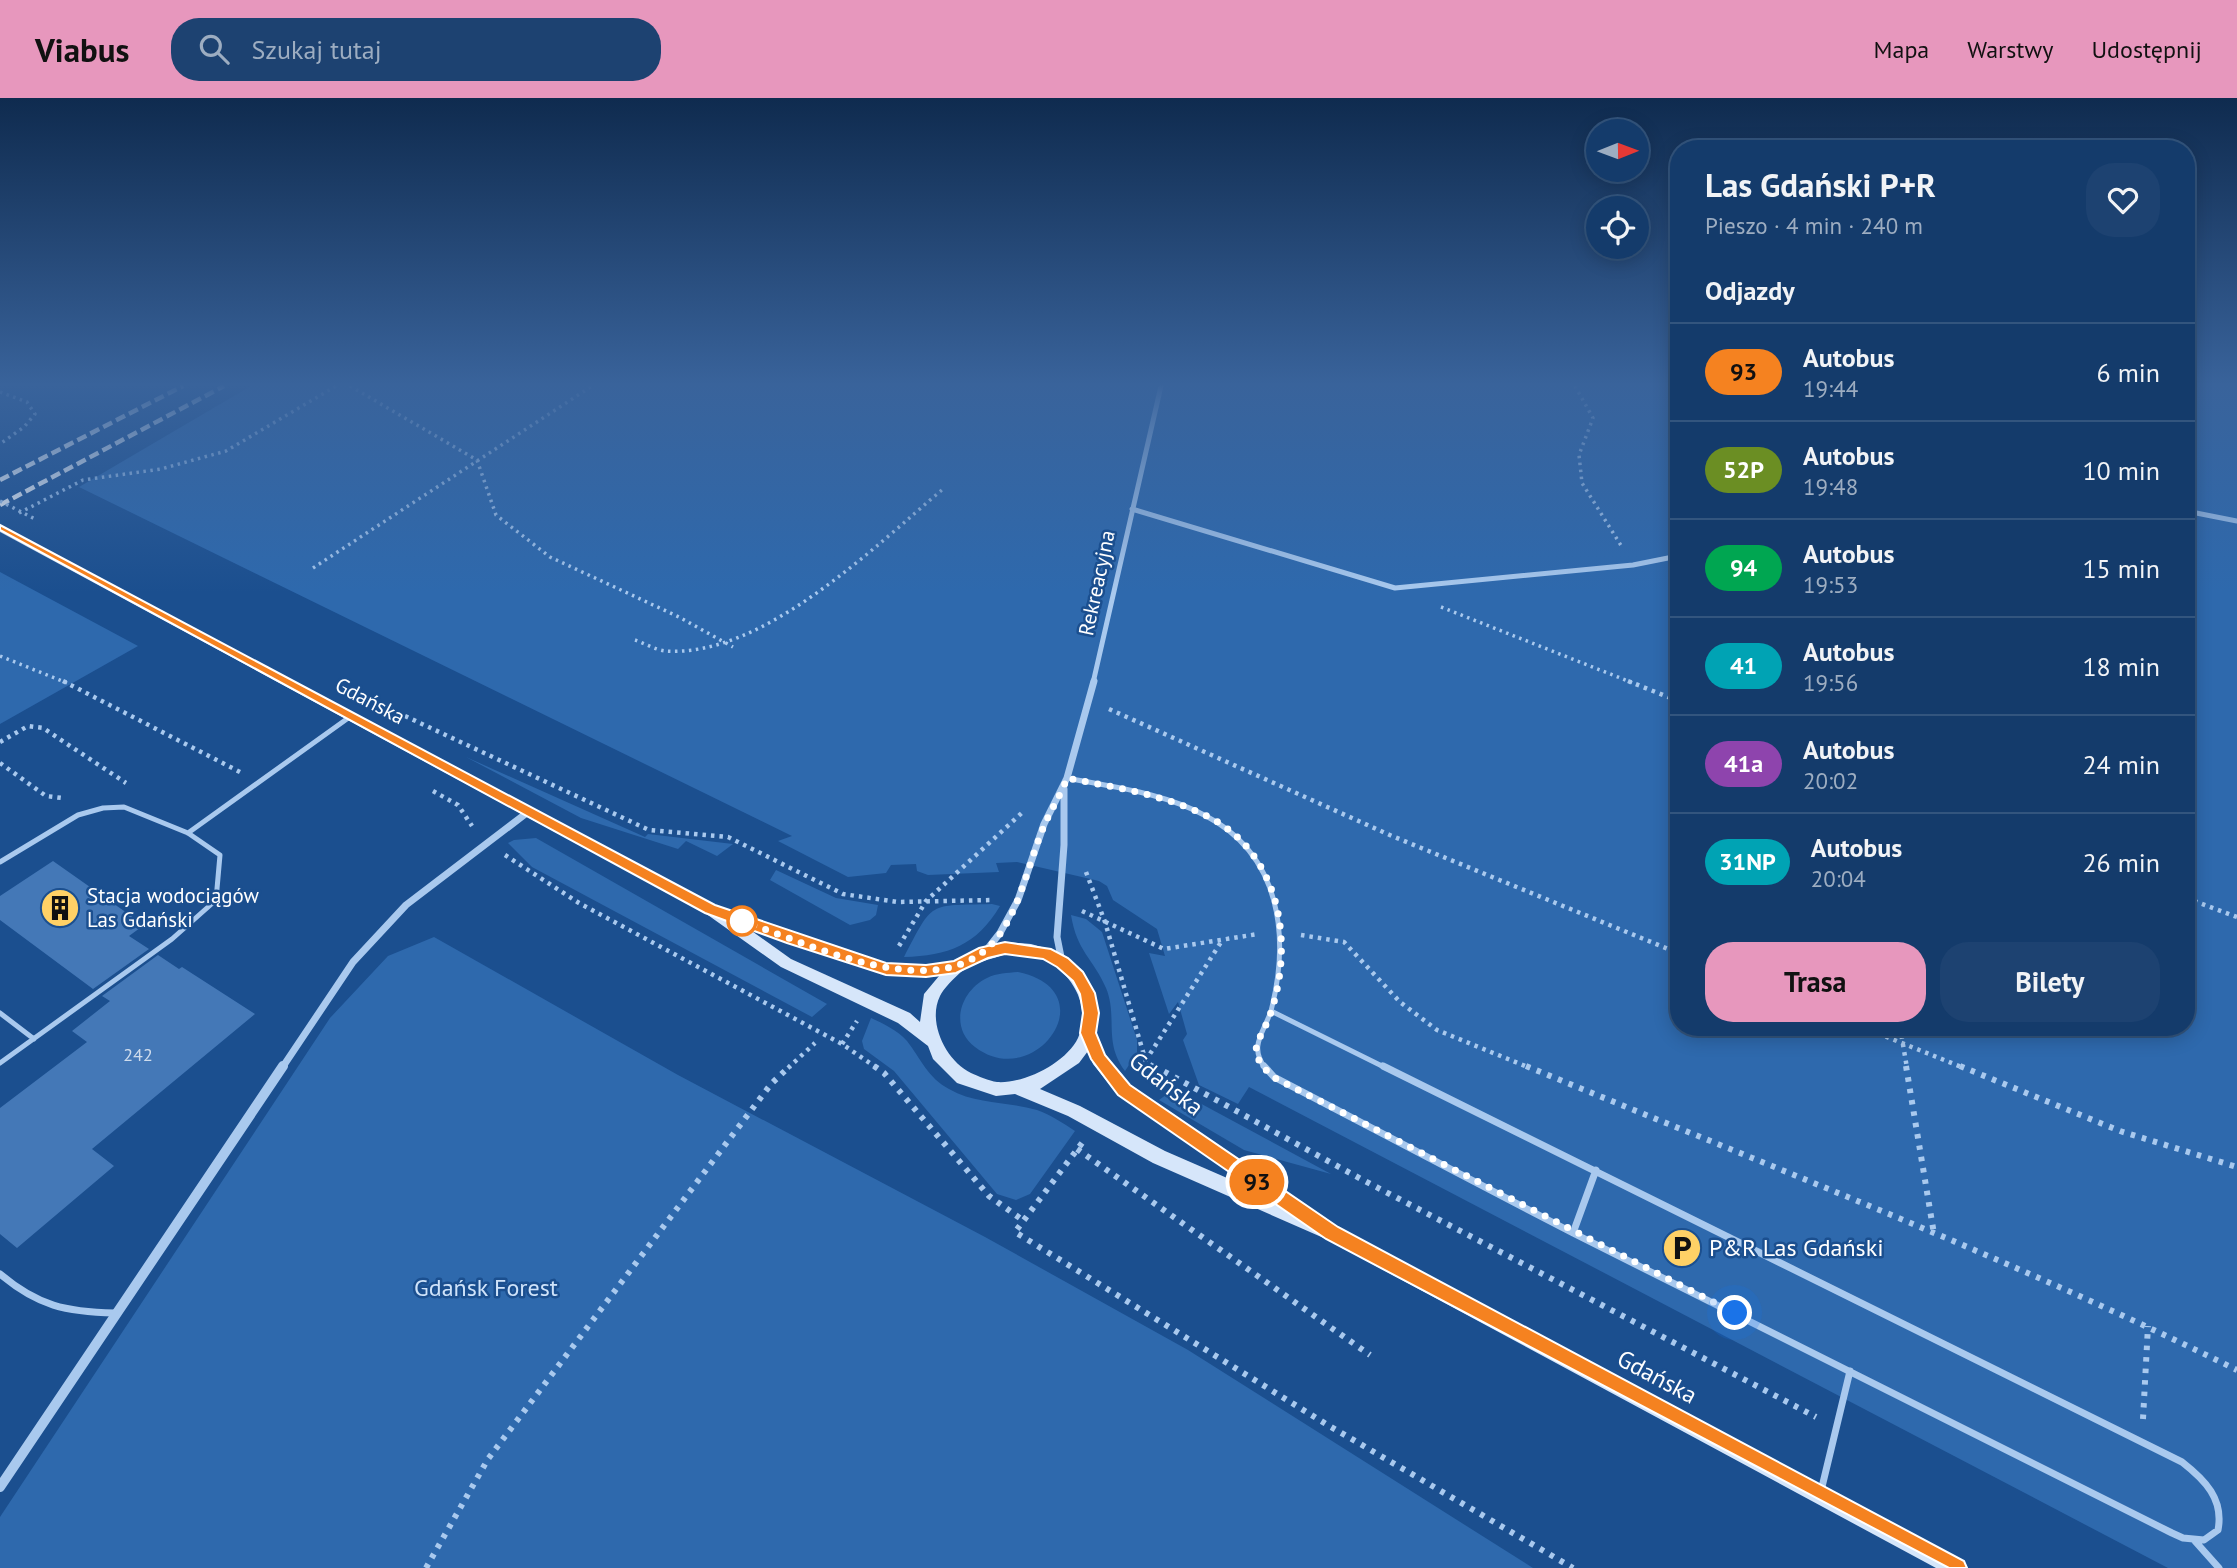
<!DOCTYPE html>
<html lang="pl">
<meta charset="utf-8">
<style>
:root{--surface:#143b6b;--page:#1d4271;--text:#f1f3f6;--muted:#9dadc1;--line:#33557e;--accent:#e797bd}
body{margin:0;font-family:"PT Sans",sans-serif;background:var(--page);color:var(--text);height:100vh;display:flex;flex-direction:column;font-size:26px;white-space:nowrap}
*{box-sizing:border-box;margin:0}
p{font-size:23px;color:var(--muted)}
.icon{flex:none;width:38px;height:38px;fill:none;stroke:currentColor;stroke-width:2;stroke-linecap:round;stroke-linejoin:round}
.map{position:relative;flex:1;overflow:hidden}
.side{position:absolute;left:1670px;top:42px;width:525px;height:896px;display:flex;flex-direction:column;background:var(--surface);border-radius:28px;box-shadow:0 4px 18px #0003,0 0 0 2px var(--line)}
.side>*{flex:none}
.badge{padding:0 14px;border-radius:23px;font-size:24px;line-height:46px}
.needle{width:46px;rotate:89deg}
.controls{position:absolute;left:1586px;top:21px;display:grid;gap:14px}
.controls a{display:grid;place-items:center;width:63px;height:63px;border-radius:50%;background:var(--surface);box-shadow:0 4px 18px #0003,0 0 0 2px var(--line);font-size:35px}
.you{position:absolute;width:35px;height:35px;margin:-18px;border:5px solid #fff;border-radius:50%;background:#1a73e8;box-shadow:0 0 0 10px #1a73e833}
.map>.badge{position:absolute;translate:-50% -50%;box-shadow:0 0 0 4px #fff}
h2{padding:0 35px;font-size:26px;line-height:63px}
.round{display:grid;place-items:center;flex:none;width:74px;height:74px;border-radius:28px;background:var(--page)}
.head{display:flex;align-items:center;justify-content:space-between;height:119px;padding:0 35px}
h1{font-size:33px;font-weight:600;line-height:52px}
.action{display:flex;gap:14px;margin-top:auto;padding:14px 35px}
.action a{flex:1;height:80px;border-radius:28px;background:var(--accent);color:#111;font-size:28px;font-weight:600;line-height:80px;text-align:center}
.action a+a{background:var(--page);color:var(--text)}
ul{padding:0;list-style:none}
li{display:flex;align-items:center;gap:21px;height:98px;padding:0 35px;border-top:2px solid var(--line)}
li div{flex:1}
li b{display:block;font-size:26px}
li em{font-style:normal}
li .badge{min-width:77px;font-weight:700;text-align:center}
header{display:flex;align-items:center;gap:42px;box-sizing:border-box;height:98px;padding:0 35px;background:var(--accent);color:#111}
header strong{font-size:33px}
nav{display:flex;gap:38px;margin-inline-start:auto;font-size:24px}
.search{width:490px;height:63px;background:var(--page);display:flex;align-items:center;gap:18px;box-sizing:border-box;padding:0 24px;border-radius:28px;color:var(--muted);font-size:26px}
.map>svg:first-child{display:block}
.green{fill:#2e69ad}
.building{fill:#4478b7}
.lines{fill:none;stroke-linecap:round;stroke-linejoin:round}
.path-far2{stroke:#a9c9ee;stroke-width:3.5;stroke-dasharray:2.5 4.5;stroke-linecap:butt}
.path-far1{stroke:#a9c9ee;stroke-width:4.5;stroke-dasharray:3.5 5;stroke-linecap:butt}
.path{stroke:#a9c9ee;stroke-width:6;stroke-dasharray:4.5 7;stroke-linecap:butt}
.lane-far1{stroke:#a9c9ee;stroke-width:5}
.lane{stroke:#a9c9ee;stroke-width:7}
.street-far2{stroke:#a9c9ee;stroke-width:5}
.street-far1{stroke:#a9c9ee;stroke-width:7}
.street{stroke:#a9c9ee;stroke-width:10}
.secondary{fill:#d6e6fa;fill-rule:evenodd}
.rail{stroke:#fff;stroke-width:4.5;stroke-dasharray:10 4.5;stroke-linecap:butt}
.path-bridge{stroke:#a9c9ee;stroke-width:3.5;stroke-dasharray:2.5 4.5;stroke-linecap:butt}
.line{fill:#f58220;stroke:#fff;stroke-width:2}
.walk{stroke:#fff;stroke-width:7;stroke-dasharray:0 12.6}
.stop-dot{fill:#fff;stroke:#f58220;stroke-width:3.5}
.labels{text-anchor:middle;stroke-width:5;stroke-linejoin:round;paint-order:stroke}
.number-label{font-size:18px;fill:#d0dded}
.street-label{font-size:21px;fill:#fff;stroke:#1b4f8f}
.poi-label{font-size:21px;fill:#fff;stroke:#1b4f8f;text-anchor:start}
.near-street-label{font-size:24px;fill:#fff;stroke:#1b4f8f}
.near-poi-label{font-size:24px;fill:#fff;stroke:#1b4f8f;text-anchor:start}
.near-park-label{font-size:24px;fill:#cfe3fa;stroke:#1b4f8f}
</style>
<header>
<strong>Viabus</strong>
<div class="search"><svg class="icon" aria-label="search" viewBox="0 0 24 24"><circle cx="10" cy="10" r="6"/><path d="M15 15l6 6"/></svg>Szukaj tutaj</div>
<nav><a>Mapa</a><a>Warstwy</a><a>Udostępnij</a></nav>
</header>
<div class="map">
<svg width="2237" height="1470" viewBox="0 0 2237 1470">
<rect width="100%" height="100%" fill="#1b4f8f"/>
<path class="green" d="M251,288H1678V929H2186V288H2237V1470H2168L1249,989L1238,1006L1199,987L1183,942L1187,936L1178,904L1169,916L1149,855L1165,858L1157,831L1113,802L1107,788L1099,783L1017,764L996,765L999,774L928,777L917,773L916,766L891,767L886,775L848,779L778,743L792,738L79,389Z
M0,474L138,548L0,626Z
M466,659L645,739L648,736L733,746L717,758L686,743L678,751L581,720Z
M536,740L827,906L812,919L532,769L508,745L514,742Z
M776,772L836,800L878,807L876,817L870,822L850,827L770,782Z
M992,806L1000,808C977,847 948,858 904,859C934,802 927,808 992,806Z
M1071,817L1086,821L1102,834L1137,942V955L1125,973C1103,944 1118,919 1106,890C1093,860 1077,854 1071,817Z
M434,839L678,977L985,1139L1188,1252L1533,1470H0V1419L330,920L388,858Z
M1018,874C1108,893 1035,995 975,949C949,929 960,893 987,880C997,875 1007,875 1018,874Z
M871,920C884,926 897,932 907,943C921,961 928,980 949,991C977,1007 1007,1003 1037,1012C1051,1017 1063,1025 1075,1033L1030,1096L1016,1102L997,1096L894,973L864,951L862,943Z
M1170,994L1183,996L1331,1076L1244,1052L1159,1002Z"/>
<path class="building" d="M53,763L144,827L129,838L149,851L93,891L0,822V798Z
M158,857L179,871L182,869L255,916L92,1051L114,1068L17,1150L0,1136V1010L87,944L72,933L110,903L102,898Z"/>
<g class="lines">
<path class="path-far2" d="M350,288L477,362L496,417L550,459L679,519L733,549
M1575,288L1593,320L1579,357L1582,385L1622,449
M0,294L27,304L35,316L24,329L0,346
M19,415L83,382L161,371L226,353L336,288
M313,470L592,288
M1441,509L1633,585
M635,542C644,545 656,552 665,553C762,560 873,450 943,391
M0,558L67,585"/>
<path class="path-far1" d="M63,583L240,674
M1628,583L1678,603
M1109,611L1392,738L1678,855
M405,618L649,732L728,739L843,796L897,804L994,802
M0,644L28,628L43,630L126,685
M0,665L46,698L62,700
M433,693L458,707L472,728
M505,757L579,805L842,946L877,970
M1086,774L1105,824L1146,964L1157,970
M2186,800L2237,819
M1082,813L1164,851L1258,836
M1301,837L1344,844L1400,904L1437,932L1530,970
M899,848L926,803L1025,712
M1862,929L1964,970
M1900,929L1907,970
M842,946L857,923
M788,970L815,945
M1141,970L1223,841"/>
<path class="path" d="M874,968L884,975L989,1098L1024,1123
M1154,968L1361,1081L1816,1319
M1526,968C1764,1066 2006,1158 2237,1272
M1906,968L1934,1136
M1960,968L2120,1033L2237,1069
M1140,972L1142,968
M1082,1045L1015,1134L1326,1326L1573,1470
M1077,1051L1370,1257
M2143,1321L2148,1228
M426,1470L488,1361L771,986L790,968"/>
<path class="lane-far1" d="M1067,680C1113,689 1164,695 1206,718C1281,757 1290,839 1271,913
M188,735L351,618
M0,764L78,717L103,710L124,709L188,735L220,757L216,802L172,841L0,965
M1271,913L1386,970
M0,915L34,941
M1265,970C1249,948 1263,936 1271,913"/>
<path class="lane" d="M1264,968L1274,979L1573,1135L2172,1435L2183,1440L2204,1442L2218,1432C2224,1401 2205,1382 2182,1364L1383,968
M1573,1135L1596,1072
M0,1176C38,1208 66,1214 115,1215
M1821,1393L1850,1273
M2194,1442L2219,1470"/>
<path class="street-far2" d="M1132,411L1395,490L1633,467L1678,458
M2186,413L2237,423
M1093,585L1161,288"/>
<path class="street-far1" d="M985,854L1000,835L1018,802L1044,726L1067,680L1094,583
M1062,864L1057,839L1064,747V691
M282,970L353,864L406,807L528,714"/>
<path class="street" d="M0,1389L283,968"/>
<path class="secondary" d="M0,427L725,814L729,812L886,865L926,867L955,863L1005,844L1031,846L1052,852L1067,859L1088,883L1096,901L1098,916L1096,935L1105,957L1130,987L1309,1109L1311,1117L1338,1129L1964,1463L1968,1470H1936L1326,1141L1153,1065L1068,1018L1015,996L996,998L957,985L933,961L928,948L898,925L781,869L705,815L0,434ZM749,831L886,877L926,879L939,878L924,896L920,924L910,915L791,861ZM1006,856C1018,856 1032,856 1043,861C1072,874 1092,909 1078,940C1066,965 1024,986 997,984C989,983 978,978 971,975C946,963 927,924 940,898C943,891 955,879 961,874C972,865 992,861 1006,856ZM1088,953L1093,966L1118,997L1257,1093L1165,1053L1080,1008L1040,991L1079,965Z"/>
<path class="rail" d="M0,382L183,288
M0,407L224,288"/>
<path class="path-bridge" d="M0,403L35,421"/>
</g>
<linearGradient id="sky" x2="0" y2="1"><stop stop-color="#0f2b4f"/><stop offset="0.58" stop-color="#39639b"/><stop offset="1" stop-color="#39639b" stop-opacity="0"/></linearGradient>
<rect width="2237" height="494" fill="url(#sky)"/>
<path class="line" d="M0,427L715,807L886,865L926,867L954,863L979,850L1005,844L1051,851L1068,860L1083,874L1095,895L1099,915L1096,935L1105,957L1130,987L1338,1129L1964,1463L1967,1470H1949L1326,1141L1118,997L1091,961L1080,935L1083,915L1080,896L1073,883L1057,869L1043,861L1005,856L988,860L956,875L926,879L886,877L787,845L705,815L0,432Z"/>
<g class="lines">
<path class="walk" d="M742,823C811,846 945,914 1000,836C1022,804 1029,763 1044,728C1051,711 1061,697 1067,680C1113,689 1165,697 1207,718C1279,754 1295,842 1271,914C1260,947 1243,950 1273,979L1735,1215"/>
</g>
<defs>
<g id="building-disc" transform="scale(2.0125)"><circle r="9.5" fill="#ffd166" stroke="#1b4f8f"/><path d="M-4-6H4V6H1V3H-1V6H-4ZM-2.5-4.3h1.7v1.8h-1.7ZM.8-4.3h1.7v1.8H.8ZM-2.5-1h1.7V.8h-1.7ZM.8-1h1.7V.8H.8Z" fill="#111"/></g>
<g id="parking-disc" transform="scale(2.0125)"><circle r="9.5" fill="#ffd166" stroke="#1b4f8f"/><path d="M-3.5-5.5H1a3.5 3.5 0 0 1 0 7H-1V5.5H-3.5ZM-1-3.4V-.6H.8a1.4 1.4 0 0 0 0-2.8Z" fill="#111"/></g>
</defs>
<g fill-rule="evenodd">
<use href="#building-disc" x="60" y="810"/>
<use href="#parking-disc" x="1682" y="1150"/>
</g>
<circle class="stop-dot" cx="742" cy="823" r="14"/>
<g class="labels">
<g class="number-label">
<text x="138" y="963">242</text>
</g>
<g class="street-label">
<text transform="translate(1097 485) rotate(-78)" y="7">Rekreacyjna</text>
<text transform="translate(370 603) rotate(28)" y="7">Gdańska</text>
</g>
<g class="poi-label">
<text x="87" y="805">Stacja wodociągów<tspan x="87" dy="24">Las Gdański</tspan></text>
</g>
<g class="near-street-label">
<text transform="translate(1166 986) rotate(38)" y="8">Gdańska</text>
<text transform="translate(1657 1279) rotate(28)" y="8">Gdańska</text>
</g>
<g class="near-poi-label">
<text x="1709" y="1158">P&amp;R Las Gdański</text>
</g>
<g class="near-park-label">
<text x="486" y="1198">Gdańsk Forest</text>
</g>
</g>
</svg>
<div class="controls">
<a><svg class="needle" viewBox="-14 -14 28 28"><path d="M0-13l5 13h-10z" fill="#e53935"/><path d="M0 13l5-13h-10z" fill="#9dadc1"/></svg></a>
<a><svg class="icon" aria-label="locate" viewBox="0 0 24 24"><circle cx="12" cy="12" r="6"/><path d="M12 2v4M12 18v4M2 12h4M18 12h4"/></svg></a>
</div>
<div class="you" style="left:1735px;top:1215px"></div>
<b class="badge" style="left:1257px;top:1084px;background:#f58220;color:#111">93</b>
<section class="side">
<div class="head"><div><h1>Las Gdański P+R</h1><p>Pieszo · 4 min · 240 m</p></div><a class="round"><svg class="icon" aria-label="heart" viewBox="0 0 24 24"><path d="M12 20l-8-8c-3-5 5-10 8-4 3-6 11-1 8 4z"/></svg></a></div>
<h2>Odjazdy</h2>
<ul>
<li><span class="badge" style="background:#f58220;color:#111">93</span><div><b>Autobus</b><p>19:44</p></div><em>6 min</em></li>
<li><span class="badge" style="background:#6b8e23;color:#fff">52P</span><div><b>Autobus</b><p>19:48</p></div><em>10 min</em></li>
<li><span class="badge" style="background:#00a651;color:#fff">94</span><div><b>Autobus</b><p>19:53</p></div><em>15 min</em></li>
<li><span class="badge" style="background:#00a3b4;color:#fff">41</span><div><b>Autobus</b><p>19:56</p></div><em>18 min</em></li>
<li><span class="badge" style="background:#8e44ad;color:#fff">41a</span><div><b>Autobus</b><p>20:02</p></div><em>24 min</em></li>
<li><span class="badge" style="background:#00a3b4;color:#fff">31NP</span><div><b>Autobus</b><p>20:04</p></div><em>26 min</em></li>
</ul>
<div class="action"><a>Trasa</a><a>Bilety</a></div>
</section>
</div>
